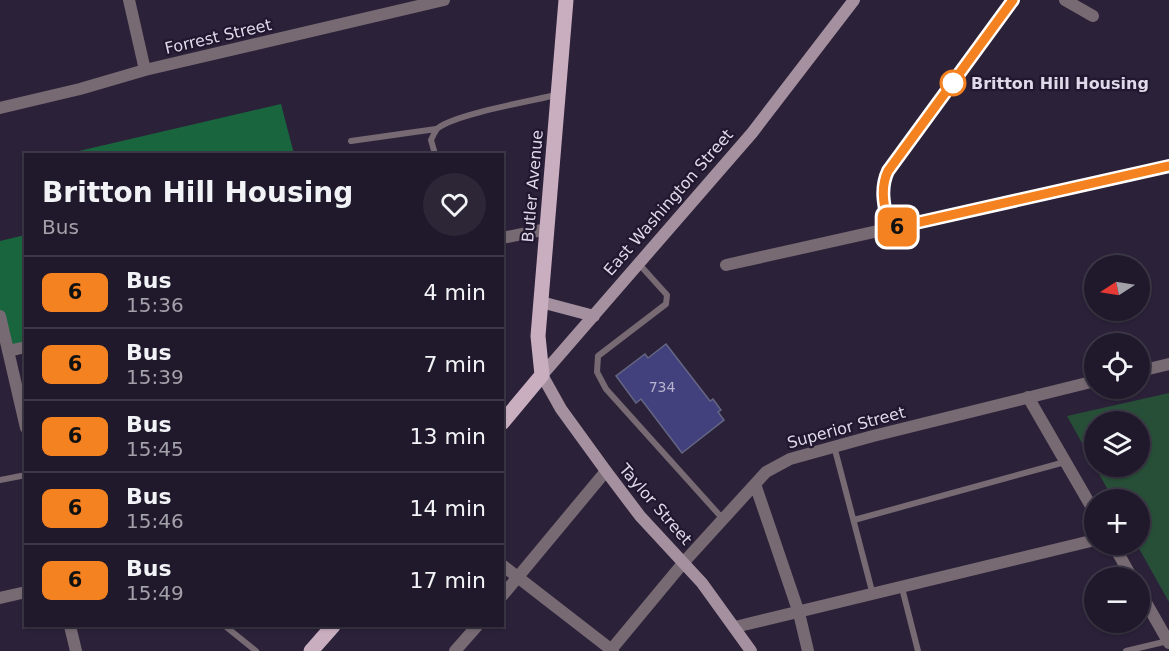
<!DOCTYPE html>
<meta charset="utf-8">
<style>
:root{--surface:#20192b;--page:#2d2637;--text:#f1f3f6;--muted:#a2a0a9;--line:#3d3847}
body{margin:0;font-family:"DejaVu Sans",sans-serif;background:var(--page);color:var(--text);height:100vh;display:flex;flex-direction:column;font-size:22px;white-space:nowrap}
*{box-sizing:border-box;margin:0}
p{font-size:20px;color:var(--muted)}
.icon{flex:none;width:33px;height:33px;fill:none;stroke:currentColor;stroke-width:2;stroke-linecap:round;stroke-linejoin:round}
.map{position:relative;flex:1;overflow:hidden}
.drawer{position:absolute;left:24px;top:153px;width:480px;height:474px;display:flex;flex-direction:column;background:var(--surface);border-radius:0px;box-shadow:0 2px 4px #0004,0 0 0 2px var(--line)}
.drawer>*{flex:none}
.badge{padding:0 12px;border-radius:9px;font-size:21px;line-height:39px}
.needle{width:39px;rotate:258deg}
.tools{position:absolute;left:1084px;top:255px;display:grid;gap:12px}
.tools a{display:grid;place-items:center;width:66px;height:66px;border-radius:50%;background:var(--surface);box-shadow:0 2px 4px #0004,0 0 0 2px var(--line);font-size:30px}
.map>.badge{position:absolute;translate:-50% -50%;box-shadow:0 0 0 3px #fff}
.round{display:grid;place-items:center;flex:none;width:63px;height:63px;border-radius:32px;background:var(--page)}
.head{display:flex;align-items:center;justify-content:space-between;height:102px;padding:0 18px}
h1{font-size:28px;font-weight:700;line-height:45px}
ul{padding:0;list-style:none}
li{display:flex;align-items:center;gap:18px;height:72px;padding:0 18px;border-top:2px solid var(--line)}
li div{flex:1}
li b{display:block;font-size:22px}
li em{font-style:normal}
li .badge{min-width:66px;font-weight:700;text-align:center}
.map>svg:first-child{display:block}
.green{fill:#274f37;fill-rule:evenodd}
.forest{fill:#19663e}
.building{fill:#43417d;stroke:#656684;stroke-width:1.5}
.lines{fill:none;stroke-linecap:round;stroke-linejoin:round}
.service{stroke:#776a73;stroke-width:6}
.minor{stroke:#776a73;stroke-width:12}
.secondary{stroke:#a5909f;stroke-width:12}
.primary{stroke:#c9aec0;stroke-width:15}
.line-casing{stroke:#fff;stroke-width:14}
.line{stroke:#f58220;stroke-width:9}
.stop-dot{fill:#fff;stroke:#f58220;stroke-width:3}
.labels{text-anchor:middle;stroke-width:4.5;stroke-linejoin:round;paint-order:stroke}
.number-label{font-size:14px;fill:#b8b3ce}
.street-label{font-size:16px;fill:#dfd9e9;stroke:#21172f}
.stop-label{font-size:16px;font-weight:bold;fill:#dfd9e9;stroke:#21172f;text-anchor:start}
</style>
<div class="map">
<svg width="1169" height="651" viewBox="0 0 1169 651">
<rect width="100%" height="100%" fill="#2b2139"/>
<path class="green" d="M1169,393V602L1137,545L1140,544V500L1113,499L1067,416ZM1095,422H1140V466H1095Z"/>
<path class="forest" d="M281,104L294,154H66Z
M25,235V347L8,351L0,316V241Z"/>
<path class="building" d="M666,344L710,401L713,399L721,410L718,412L724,420L682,453L641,399L636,403L616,376L645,354L648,358Z"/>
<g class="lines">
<path class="service" d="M351,141L436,129
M435,154L431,140C433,136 435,131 438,128C456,114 531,101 556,95
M639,264L667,295L666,304L598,356L597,372L606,389L723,519
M834,446L873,595
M0,480L26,475
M854,520L1065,462
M902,588L918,651
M225,626L256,651
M1126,651L1168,641"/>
<path class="minor" d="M129,0L145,70
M1065,0L1093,16
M0,108L80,89L145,70L444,0
M889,229C886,209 879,190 888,171L1013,0
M502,238L547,229
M726,265L1169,166
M0,316L26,428
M8,351L26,347
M1140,371L1169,364
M1028,397L1095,513
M755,484L799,613L808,651
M1113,544L1132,578
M502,565L613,651
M1140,592L1169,643
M502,596L606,471
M0,598L26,592
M70,626L76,651
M735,627L1095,540
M455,651L477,626
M610,651L684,562L766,472L790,459L873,436L1095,381"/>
<path class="secondary" d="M541,302L594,316
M751,651L702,583L640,516L606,471L561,409L542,375L752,133L854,0"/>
<path class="primary" d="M502,423L542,375L538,336L566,0
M311,651L333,626"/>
</g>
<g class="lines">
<g class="line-casing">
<path id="line" d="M1013,0L888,171C879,190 885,209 889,229L1169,166"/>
</g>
<use href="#line" class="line"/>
</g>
<circle class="stop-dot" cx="953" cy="83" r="12"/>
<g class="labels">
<g class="number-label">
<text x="662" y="392">734</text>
</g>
<g class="street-label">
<text transform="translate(218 36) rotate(-13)" y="6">Forrest Street</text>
<text transform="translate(532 186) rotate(-85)" y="6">Butler Avenue</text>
<text transform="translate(668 202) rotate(-49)" y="6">East Washington Street</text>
<text transform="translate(846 427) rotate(-15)" y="6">Superior Street</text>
<text transform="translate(656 504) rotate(49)" y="6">Taylor Street</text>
</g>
<g class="stop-label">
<text x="971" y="89">Britton Hill Housing</text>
</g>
</g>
</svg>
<div class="tools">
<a><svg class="needle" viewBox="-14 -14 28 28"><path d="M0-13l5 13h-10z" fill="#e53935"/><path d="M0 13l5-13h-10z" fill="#a2a0a9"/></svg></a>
<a><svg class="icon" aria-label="locate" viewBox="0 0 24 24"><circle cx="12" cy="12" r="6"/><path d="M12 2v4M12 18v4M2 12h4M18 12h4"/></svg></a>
<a><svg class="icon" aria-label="layers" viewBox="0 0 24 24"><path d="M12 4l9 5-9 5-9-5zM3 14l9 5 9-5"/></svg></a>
<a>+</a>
<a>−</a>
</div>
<b class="badge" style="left:897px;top:227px;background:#f58220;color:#111">6</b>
<section class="drawer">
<div class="head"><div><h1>Britton Hill Housing</h1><p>Bus</p></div><a class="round"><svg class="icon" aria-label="heart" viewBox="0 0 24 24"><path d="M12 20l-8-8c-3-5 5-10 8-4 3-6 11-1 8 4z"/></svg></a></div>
<ul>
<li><span class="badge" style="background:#f58220;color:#111">6</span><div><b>Bus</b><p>15:36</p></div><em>4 min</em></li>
<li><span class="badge" style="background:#f58220;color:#111">6</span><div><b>Bus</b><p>15:39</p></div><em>7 min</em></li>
<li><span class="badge" style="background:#f58220;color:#111">6</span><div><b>Bus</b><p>15:45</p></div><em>13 min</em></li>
<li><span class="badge" style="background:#f58220;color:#111">6</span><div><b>Bus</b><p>15:46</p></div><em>14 min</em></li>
<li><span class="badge" style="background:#f58220;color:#111">6</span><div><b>Bus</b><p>15:49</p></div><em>17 min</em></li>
</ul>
</section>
</div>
